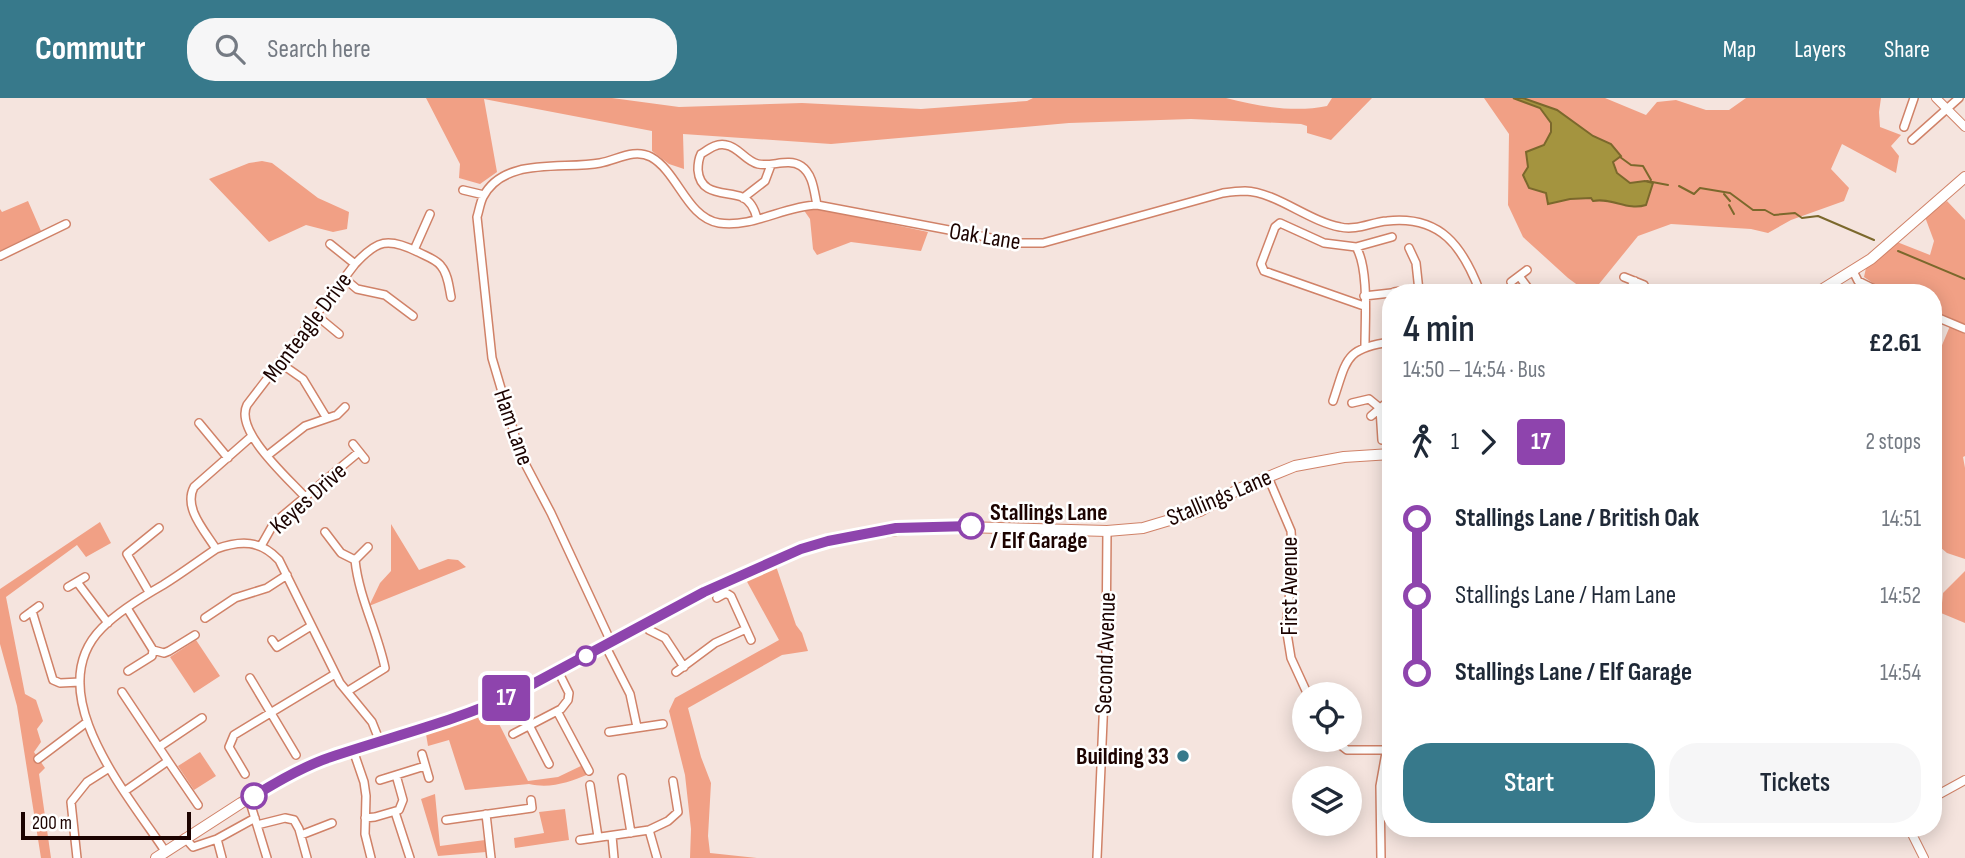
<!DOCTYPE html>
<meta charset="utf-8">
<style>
:root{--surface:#fff;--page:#f6f6f7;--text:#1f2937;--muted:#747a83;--accent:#37798b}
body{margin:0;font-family:"Sofia Sans Condensed",sans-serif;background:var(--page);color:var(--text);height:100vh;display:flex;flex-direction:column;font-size:26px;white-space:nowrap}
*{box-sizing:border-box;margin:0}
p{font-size:23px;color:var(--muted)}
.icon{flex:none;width:38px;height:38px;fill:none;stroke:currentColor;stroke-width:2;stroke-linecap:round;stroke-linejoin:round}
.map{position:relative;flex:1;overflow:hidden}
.sheet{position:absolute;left:1382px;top:186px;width:560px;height:553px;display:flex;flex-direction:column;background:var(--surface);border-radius:28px;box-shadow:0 4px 18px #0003}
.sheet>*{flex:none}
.badge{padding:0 14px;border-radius:5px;font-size:24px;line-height:46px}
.fabs{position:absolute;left:1292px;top:584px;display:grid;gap:14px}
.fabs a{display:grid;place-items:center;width:70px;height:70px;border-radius:50%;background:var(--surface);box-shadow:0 4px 18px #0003;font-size:35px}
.scale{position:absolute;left:21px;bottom:18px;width:170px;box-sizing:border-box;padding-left:7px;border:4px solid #1c0300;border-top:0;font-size:19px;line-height:24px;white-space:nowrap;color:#1c0300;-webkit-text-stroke:5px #fff;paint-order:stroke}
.map>.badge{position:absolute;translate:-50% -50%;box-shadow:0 0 0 4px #fff}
.legs{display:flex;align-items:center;gap:10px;height:77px;padding:0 21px;font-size:23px}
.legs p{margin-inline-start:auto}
.head{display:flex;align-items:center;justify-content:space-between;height:119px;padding:0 21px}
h1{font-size:38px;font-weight:600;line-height:52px}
.cta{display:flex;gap:14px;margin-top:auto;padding:14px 21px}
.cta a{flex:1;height:80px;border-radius:28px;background:var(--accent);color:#fff;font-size:28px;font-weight:600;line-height:80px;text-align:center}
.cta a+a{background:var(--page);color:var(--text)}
ul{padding:0 21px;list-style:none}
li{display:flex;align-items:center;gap:24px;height:77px;font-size:26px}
li i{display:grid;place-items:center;width:10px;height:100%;margin:0 9px;background:currentColor}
li i::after{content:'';width:18px;height:18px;margin:-9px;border:5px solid;border-radius:50%;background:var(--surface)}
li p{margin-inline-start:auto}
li:first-child i{background:linear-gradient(#0000 50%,currentColor 0)}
li:last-child i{background:linear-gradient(currentColor 50%,#0000 0)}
header{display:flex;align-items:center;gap:42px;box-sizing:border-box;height:98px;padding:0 35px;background:var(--accent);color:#fff}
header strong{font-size:33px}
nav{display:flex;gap:38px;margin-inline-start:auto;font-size:24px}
.search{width:490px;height:63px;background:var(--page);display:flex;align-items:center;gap:18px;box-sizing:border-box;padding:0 24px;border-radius:28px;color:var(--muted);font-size:26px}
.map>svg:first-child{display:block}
.green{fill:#f1a085}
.water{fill:#a4943f;stroke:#7b682c;stroke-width:2}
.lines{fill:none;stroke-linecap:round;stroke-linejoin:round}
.stream{stroke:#7b682c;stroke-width:2}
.minor-casing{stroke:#d08268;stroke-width:10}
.tertiary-casing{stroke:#d08268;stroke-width:10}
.secondary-casing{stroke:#d08268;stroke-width:12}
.minor{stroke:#fff;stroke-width:7}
.tertiary{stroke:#fff;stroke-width:8}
.secondary{stroke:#fff;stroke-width:10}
.line-1-casing{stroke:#fff;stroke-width:16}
.line-1{stroke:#8e44ad;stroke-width:10}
.stop-1-dot{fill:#fff;stroke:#8e44ad;stroke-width:3.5}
.poi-dot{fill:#37798b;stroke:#fff;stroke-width:2.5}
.labels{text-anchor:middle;stroke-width:5;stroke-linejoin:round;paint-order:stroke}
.street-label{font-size:24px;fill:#1c0300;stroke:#fff}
.stop-label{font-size:24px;font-weight:bold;fill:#1c0300;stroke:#fff;text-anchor:start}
.poi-label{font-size:24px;font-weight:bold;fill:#1c0300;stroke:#fff;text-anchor:end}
</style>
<header>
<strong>Commutr</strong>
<div class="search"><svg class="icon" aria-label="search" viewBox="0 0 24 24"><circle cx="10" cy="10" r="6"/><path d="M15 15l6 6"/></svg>Search here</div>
<nav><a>Map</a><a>Layers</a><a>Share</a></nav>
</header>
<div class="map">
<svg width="1965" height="760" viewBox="0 0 1965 760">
<rect width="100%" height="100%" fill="#f5e4de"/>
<path class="green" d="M426,0H612L679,9L802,5L921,11L1027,3L1033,0H1226C1258,8 1294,15 1327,8L1332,0H1372L1331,42L1307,35V28L1301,26L1191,21L1069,25L831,46L683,36L684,71L669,66L652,53V33L484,1L497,74L480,86L459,80L460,66Z
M1484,0H1605L1646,17L1657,4L1676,2L1706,12H1729L1746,0H1881L1879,14L1880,29L1901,37L1891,48L1899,58L1896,75L1842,46L1831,71L1849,90L1844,103L1791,122L1768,135L1751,131L1671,126L1638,138L1595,191L1587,194L1568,180L1523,139L1508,107L1509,36Z
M262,63L272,65L318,100L349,114L347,131L333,134L306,127L269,144L209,81L249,65Z
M28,103L41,133L0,153V111L2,114Z
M1947,103L1965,122V226L1934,214V194H1886L1864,179L1866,170L1897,144L1930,157L1934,143L1925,119Z
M803,111H821L928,134L921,153L851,144L817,157L813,151L810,121Z
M1950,228L1965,236V358L1963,359L1965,370V461L1947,455L1934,444V250L1940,252Z
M100,424L111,445L86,459L77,447L6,499L25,596L36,602L43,623L37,631L41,644L34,654L45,670L39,676L51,760H41L17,608L0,546V491Z
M391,426L419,472L448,461L458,462L466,469L369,508L380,485L391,473Z
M776,468L796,527L802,535L808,553L782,557L688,610L701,659L711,685L708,738L710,755L757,760H690L691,731L685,677L669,613L675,600L779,542L745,480Z
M1965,473V525L1941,515L1943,495Z
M196,542L220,578L194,595L170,559Z
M498,609L494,616L528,683L558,679L583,667L589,676C569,684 551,691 529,686L465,692L449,642L428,648L426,636Z
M200,654L216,678L194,692L178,668Z
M435,696L440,748L485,742L486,754L438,758L421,701Z
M565,711L569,742L515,750L514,740L544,735L539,714Z"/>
<path class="water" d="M1513,0H1523L1557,12L1593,38L1611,46L1621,58L1613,64L1617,75L1630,85L1645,83L1653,85L1646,107C1627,113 1612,99 1593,103L1591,100L1570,101L1548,106L1546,95L1529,90L1523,77L1528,69L1526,54L1544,47L1551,34V25L1540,10Z"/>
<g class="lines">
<path class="stream" d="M1620,59L1631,67L1643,68L1651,82
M1647,83L1668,87
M1679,88L1694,96L1700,90L1730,95L1753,112H1765L1774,117L1795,115L1802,120L1818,118L1874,142
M1724,96L1730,103
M1729,107L1734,116
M1898,153L1965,181"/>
<g class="minor-casing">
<path id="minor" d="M1904,29L1914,0
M1912,42L1959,0
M463,92L484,97
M743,100L765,83L771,67
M757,121C755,112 751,103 742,99C725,93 700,98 698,72C698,66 698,62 701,56C709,51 716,45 726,47C739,49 745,63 758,66C772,69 788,60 801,68C813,76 814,93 817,107
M330,146L355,166
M1356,149L1392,139
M1409,150L1416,165L1419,193
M414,152L430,116
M0,158L66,126
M1853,173L1858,183L1880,194
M1519,178L1531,194
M1624,179L1644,187
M345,181L357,191L385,197L413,218
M1511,184L1527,172
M1394,194L1415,191L1421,194
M1627,194L1635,183
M1364,198L1391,195
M1364,208L1264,173L1261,166L1275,129L1280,125L1324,145L1356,149C1369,170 1365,221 1365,247
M316,217L339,236
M1934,218L1965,231
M280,265L303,281L326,319
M1333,303C1347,262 1344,250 1391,244
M1352,305L1369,301L1380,310L1382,342
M1371,318L1391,301
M199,325L228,360
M353,346L365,361
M268,357L305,328L337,317L345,309
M1268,379L1291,433L1293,465L1286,529L1291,560L1308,597
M305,399C288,380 234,333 247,307L355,166C377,142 388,139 418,154C425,158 436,161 441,168C448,176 449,189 451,199
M325,434L341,455L355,462L368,449
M261,448L274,425L359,354
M216,451C205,433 183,410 194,389L252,338
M77,484L108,525
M68,489L85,479
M149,494L127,456L159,430
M717,500L726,495L731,498L751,542
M127,510L153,552
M32,513L53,582L60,585L80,584
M24,519L39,508
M205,520L235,500L267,490L287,477
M644,526L649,532L665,540L684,569
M272,542L277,549L311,528
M611,544L551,415L521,358L492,260L477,119C479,113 480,105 483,99C504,58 564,72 600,65C617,62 634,50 651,59C678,74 687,120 719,125C753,130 784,108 817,107L1018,145H1043L1223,95C1230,94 1238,93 1245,93C1276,94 1308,123 1340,129C1356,133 1372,124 1387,123C1441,117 1463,149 1480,194
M605,547L630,596L637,629
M128,573L152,558L153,552L164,555L169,553L195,537
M676,574L715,545L746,531
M250,580L296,657
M348,593L385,570C377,532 359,500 355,462
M122,594L168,663
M557,613L589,673
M529,627L549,666
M609,634L663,626
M513,636L561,611L568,602L569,595L558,573
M1334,642L1347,652H1387
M159,649L202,620
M353,652L364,684L366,698L365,736L371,760
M422,656L429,680
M38,661L87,624
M245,676L229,649L234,637L335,576
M622,680L631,735
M380,682L425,668
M590,687L598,739
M125,693L168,663L198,707
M249,701L267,760
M395,714L410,760
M486,716L491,760
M365,720L375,719L399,712L403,702L396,677
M446,722L532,710L531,702
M257,727L285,720L294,722L299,731L307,760
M649,732L668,723L678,714L673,683
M301,737L332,725
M612,738L614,760
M185,740L193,749L217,741
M580,742L649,732L657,760
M165,753C129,698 38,594 102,530C119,513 142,499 163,487C181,476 198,463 216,451C241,442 260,442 279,462L340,585L372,624L380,644
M77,760L71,704L87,684L109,670
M222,760L217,741L255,720
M1097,760L1106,554L1107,433
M1381,760L1380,688L1391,627"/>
</g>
<g class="tertiary-casing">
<path id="tertiary" d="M1936,0L1965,29
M1934,699L1965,682
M1909,730L1924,760"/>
</g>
<g class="secondary-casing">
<path id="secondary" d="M1818,194L1871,161L1965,79
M156,760L241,705L297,674L330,660L486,609L704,494L801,451L852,438L927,428L1107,433L1143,430L1200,413L1241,390L1295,368L1344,359L1391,356"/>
</g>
<use href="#minor" class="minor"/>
<use href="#tertiary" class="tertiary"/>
<use href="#secondary" class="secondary"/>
</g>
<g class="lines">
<g class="line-1-casing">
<path id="line-1" d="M254,698C278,683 304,668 331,659C393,638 457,623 516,595L704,494L801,451L828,443L896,430L971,428"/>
</g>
<use href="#line-1" class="line-1"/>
</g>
<g class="stop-1-dot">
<circle cx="971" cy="428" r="12"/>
<circle cx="586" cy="558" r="9"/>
<circle cx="254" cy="698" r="12"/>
</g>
<circle class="poi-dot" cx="1183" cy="658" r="7"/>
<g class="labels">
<g class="street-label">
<text transform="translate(985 138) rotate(9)" y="8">Oak Lane</text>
<text transform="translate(307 229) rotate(-53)" y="8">Monteagle Drive</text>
<text transform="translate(514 329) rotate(71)" y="8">Ham Lane</text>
<text transform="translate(1219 399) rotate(-23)" y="8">Stallings Lane</text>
<text transform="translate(308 400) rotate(-42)" y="8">Keyes Drive</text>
<text transform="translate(1289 488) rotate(-90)" y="8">First Avenue</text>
<text transform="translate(1105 555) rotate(-88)" y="8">Second Avenue</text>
</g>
<g class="stop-label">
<text x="990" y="422">Stallings Lane<tspan x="990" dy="28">/ Elf Garage</tspan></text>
</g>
<g class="poi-label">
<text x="1169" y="666">Building 33</text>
</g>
</g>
</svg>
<div class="fabs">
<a><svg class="icon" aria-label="locate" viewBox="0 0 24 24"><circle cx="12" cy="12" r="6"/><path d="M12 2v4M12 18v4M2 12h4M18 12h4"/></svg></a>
<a><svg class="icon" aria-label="layers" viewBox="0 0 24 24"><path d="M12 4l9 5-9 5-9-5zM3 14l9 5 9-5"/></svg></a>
</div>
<div class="scale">200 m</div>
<b class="badge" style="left:506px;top:600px;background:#8e44ad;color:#fff">17</b>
<section class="sheet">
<div class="head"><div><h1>4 min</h1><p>14:50 – 14:54 · Bus</p></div><b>£2.61</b></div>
<div class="legs"><svg class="icon" aria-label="walk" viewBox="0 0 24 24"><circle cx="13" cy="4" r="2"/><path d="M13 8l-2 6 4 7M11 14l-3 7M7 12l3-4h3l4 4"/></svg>1<svg class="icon" aria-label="forward" viewBox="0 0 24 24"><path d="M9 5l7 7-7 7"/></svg><b class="badge" style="background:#8e44ad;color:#fff">17</b><p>2 stops</p></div>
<ul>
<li><i style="color:#8e44ad"></i><b>Stallings Lane / British Oak</b><p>14:51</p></li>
<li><i style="color:#8e44ad"></i><span>Stallings Lane / Ham Lane</span><p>14:52</p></li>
<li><i style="color:#8e44ad"></i><b>Stallings Lane / Elf Garage</b><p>14:54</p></li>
</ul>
<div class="cta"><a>Start</a><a>Tickets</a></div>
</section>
</div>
